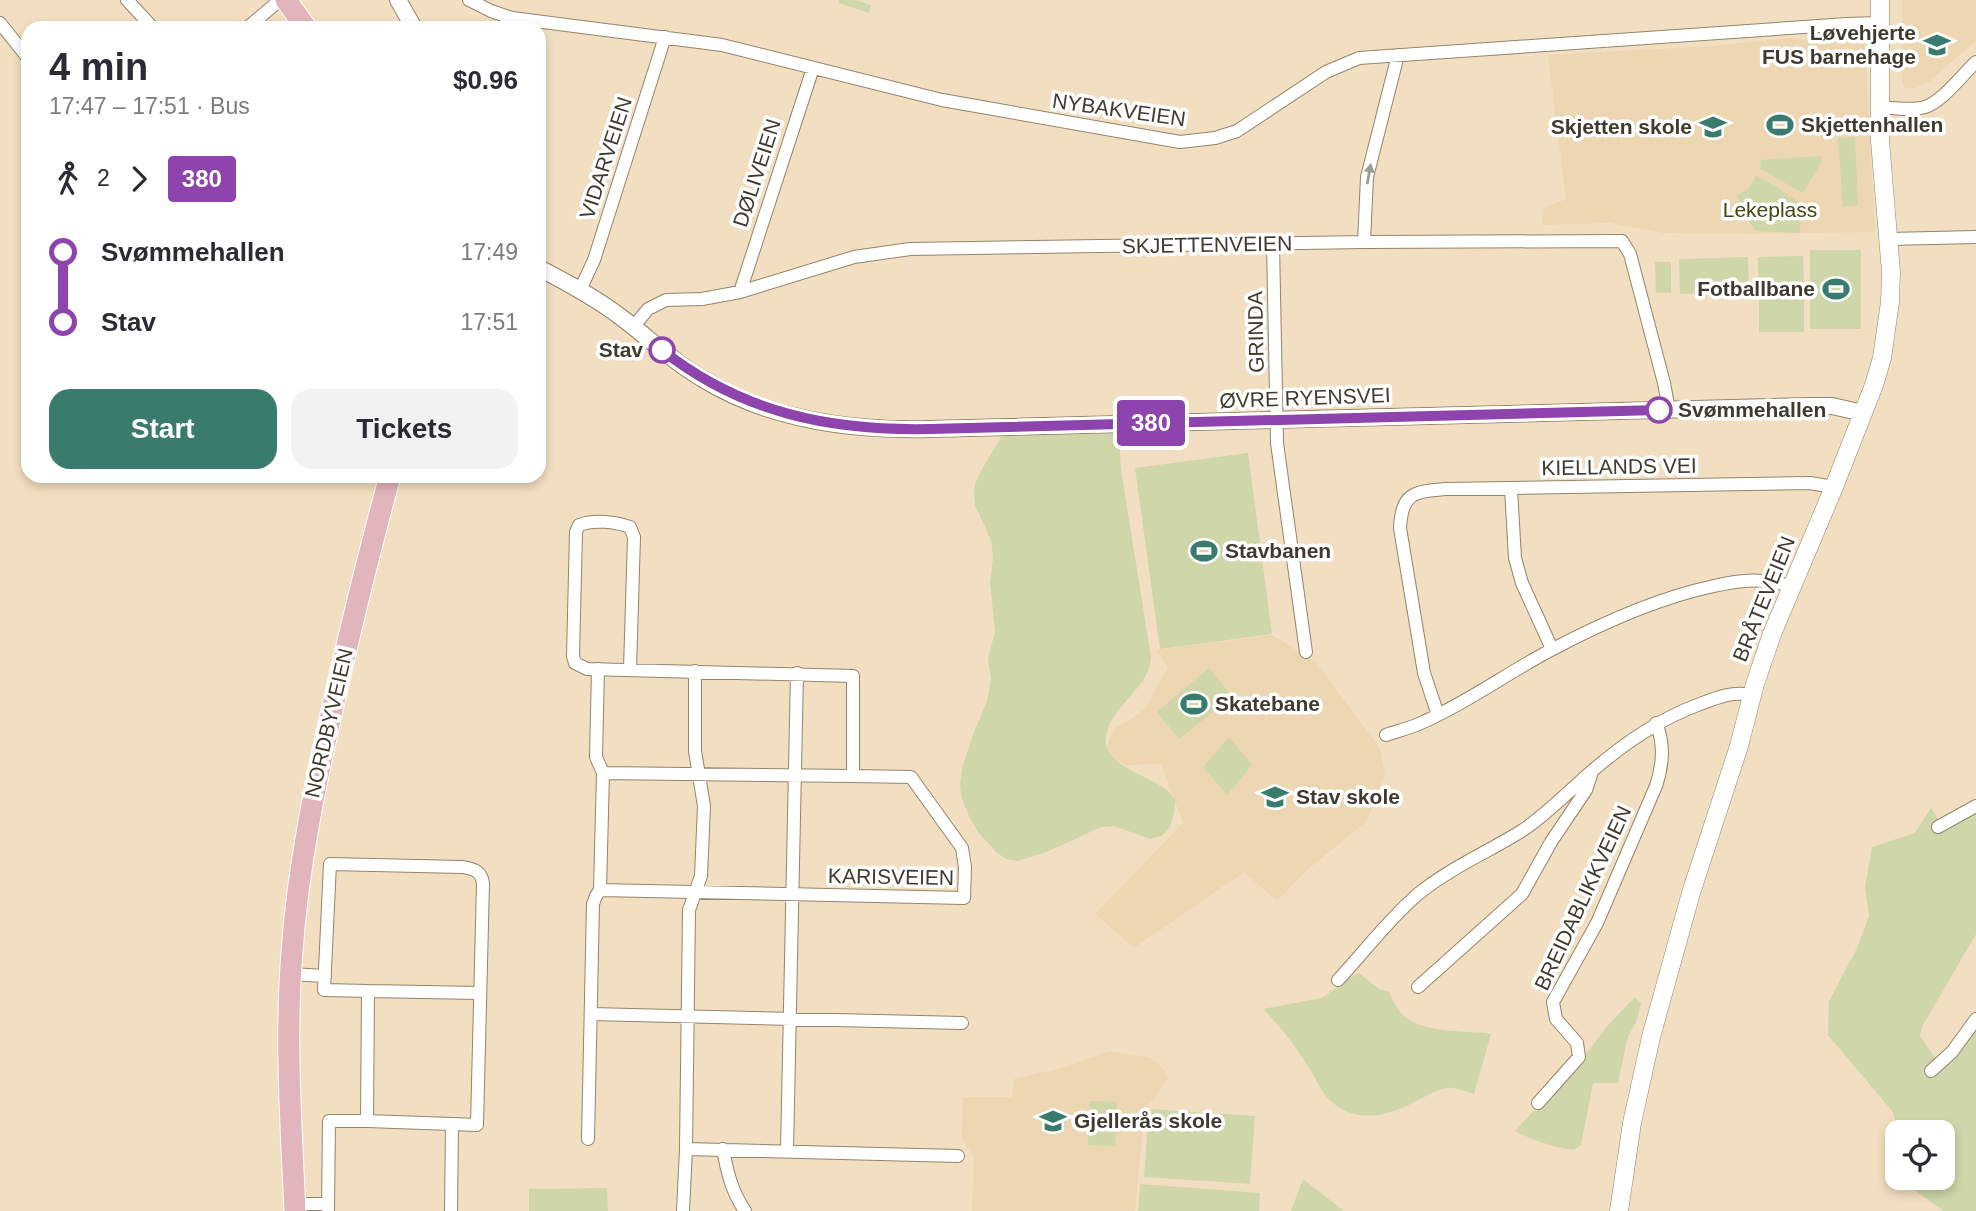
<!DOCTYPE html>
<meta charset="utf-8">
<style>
:root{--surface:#fff;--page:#f2f2f3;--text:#2b2b33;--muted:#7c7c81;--accent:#397c6e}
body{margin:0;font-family:Arial,sans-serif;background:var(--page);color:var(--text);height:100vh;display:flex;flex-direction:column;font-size:26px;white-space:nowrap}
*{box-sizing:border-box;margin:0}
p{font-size:23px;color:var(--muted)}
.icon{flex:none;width:38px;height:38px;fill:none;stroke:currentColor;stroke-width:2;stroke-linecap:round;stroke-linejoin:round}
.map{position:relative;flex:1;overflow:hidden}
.drawer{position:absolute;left:21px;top:21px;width:525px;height:462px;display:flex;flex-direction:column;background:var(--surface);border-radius:21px;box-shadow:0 4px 10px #0003}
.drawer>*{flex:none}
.badge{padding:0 14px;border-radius:5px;font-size:24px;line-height:46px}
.buttons{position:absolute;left:1885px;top:1120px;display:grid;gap:14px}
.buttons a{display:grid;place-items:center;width:70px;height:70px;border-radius:14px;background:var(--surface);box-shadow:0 4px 10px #0003;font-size:35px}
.map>.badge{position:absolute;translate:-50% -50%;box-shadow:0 0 0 4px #fff}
.legs{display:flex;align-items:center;gap:10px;height:77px;padding:0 28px;font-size:23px}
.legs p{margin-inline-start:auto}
.overview{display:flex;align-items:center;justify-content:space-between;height:119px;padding:0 28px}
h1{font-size:38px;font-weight:700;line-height:52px}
.button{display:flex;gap:14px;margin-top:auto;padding:14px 28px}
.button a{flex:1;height:80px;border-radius:21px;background:var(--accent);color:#fff;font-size:28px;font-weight:700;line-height:80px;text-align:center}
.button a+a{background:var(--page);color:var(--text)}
ul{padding:0 28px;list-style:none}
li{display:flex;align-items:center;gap:24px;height:70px;font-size:26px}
li i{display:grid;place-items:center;width:10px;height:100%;margin:0 9px;background:currentColor}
li i::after{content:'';width:18px;height:18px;margin:-9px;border:5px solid;border-radius:50%;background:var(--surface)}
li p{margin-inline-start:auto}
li:first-child i{background:linear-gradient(#0000 50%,currentColor 0)}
li:last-child i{background:linear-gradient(currentColor 50%,#0000 0)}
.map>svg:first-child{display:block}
.built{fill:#edd6b2}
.green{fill:#cfd6a9}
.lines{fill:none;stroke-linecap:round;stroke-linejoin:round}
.minor-casing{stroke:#958469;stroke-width:14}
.tertiary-casing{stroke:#958469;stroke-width:18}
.secondary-casing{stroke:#958469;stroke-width:19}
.primary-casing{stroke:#fff;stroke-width:23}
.minor{stroke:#fff;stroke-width:12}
.tertiary{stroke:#fff;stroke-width:16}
.secondary{stroke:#fff;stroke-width:18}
.primary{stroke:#e2b5bc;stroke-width:21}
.oneway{fill:#a09c96}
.line-1-casing{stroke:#fff;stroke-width:16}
.line-1{stroke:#8e44ad;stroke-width:10}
.stop-1-dot{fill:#fff;stroke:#8e44ad;stroke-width:3.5}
.labels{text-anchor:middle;stroke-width:7;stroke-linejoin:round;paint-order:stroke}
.poi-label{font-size:21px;font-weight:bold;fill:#413a2e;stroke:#fff;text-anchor:start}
.street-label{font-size:21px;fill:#413a2e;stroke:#fff}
.park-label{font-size:21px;fill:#424710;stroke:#fff}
.stop-label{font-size:21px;font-weight:bold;fill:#413a2e;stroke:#fff;text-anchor:end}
</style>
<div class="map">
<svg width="1976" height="1211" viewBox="0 0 1976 1211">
<rect width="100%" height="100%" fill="#f2dfc2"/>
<path class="built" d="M1902,0H1976V41L1930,81L1916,88H1905L1902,83Z
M1789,38L1865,43L1875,232L1753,234L1663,233L1610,223L1542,225L1544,208L1566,199L1548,55L1711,46Z
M1272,635L1317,663L1380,749L1385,773L1367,821L1307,870L1277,901L1244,872L1134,948L1095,914L1183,823L1161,764L1126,765L1104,754L1113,730L1145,709L1168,667L1156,650Z
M1109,1051L1150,1058L1163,1068L1168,1078L1155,1098L1145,1108L1135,1211H972L974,1158L964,1142L962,1135L963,1097H1012L1014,1079L1066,1067Z"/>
<path class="green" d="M839,0H855L871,5L869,13L839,3Z
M1855,137L1858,206L1843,207L1838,138Z
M1821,156L1822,161L1803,193L1760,169L1761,160Z
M1756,176L1776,186L1801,204L1800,233L1756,231L1749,222L1737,195L1748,189Z
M1810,250H1861V329H1810Z
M1803,256L1804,289L1758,290V257Z
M1748,257L1749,292L1680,294L1679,259Z
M1655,262H1671V293H1656Z
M1759,291H1804V332H1759Z
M1118,419L1121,470L1151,657C1150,662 1150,668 1147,673C1137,695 1109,711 1106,737C1102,764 1146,775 1164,788C1169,791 1172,795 1175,800L1174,814L1170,827L1162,836L1150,839L1114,826L1101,827L1049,851L1018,861L1006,859L996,852L978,832L969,816L962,799L960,787L962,768L973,735L987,701L991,679L988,658L995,632L990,583L993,557L991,540L975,505L974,492L975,484L981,471L1003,434Z
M1248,453L1272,634L1160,649L1135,468Z
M1209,668L1232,696L1179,739L1157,712Z
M1229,737L1252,765L1227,795L1203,767Z
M1976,804V934L1922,1027L1920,1036L1935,1057L1945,1060L1976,1024V1211H1944L1917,1192L1912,1178H1942V1132H1898L1893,1112L1828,1035L1829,1001L1857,948L1869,916L1865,887L1872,847L1915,833L1931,808L1943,826Z
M1359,973L1379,989L1389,992C1393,1000 1397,1010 1404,1016C1424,1034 1465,1030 1491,1034L1474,1094C1466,1092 1456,1087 1448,1088C1437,1089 1427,1096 1418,1100C1391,1115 1360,1125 1333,1103C1322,1094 1317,1080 1309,1068C1296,1047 1281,1027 1263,1009L1322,998L1348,979Z
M1635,997L1641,1003L1636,1023L1628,1036L1618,1083H1593L1581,1145L1574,1150C1552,1147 1535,1141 1515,1131L1582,1059L1609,1024Z
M1090,1101L1117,1102L1115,1146L1088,1145Z
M1149,1109L1255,1116L1250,1184L1144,1177Z
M1303,1179L1344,1211H1291Z
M1140,1184L1260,1193L1259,1211H1138Z
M607,1188L608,1211H529V1189Z"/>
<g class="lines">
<g class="minor-casing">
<path id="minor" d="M127,0L153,28
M469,0L491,11L512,18L722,45L942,100L1180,142L1215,138L1237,131L1326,72L1359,58L1847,24L1880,23
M0,23L28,58
M247,28L280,0
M1879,107C1894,108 1911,111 1925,107C1943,101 1962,75 1976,62
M1889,239L1976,237
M1364,242L1367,177L1398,55
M1273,244L1277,443L1306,652
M580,290L594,260L665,37
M740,292L813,68
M633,327L648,309L666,300L702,299L740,292L854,257L910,249L1364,242L1622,241L1630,254L1664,383L1669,410
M1511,489L1515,558L1522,583L1552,649
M1438,715L1424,673L1400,528C1402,493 1413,492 1445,489L1810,483L1834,487
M1386,735C1398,731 1410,728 1421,723C1467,703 1507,673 1551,650C1602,623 1657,598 1714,586C1740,580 1766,577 1792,587
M603,773L853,776
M1938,827L1976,806
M600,890L964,898L965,867L962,848L911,777L853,776V676L587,669L575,663L573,656L576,532L579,525C594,519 616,522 630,527L634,537L630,669
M290,974L325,976
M1338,980C1365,951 1388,920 1418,894C1450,868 1488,852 1523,830C1548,813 1569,791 1592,771C1625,743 1659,719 1700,704C1718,697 1733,691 1752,695
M1418,987L1522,894L1551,842L1586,790L1591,775
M368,991L324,990L330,864L462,867C473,869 481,870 483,883L477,1125L452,1124L451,1211
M591,1014L962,1023
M1931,1071L1952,1052L1976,1019
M1538,1103L1579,1057L1577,1043L1556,1019L1553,1002L1597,923L1656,786C1663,765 1665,744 1656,723
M452,1124L367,1121L368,991L480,993
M588,1139L593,904L596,896L600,890L603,773L596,757L598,669
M686,1149L958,1156
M723,1149C727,1172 732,1192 745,1211
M787,1151L797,673
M295,1204H328
M328,1211L329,1121H367
M683,1211L686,1149L689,910L701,876L704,806L695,751V671"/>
</g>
<g class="tertiary-casing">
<path id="tertiary" d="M398,0L414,28
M539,268C568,283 596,298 622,318C649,338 673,362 703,379C771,421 852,431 930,429L1810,406H1832L1863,413"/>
</g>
<g class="secondary-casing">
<path id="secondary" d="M1619,1211L1632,1123L1651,1037L1691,893L1739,746L1755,684L1772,634L1834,487L1874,385L1882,358L1890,302L1891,272L1880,141V0"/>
</g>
<g class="primary-casing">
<path id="primary" d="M286,0L306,28
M295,1211C291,1125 285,1038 292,952C298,865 316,781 335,697C352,623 370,549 390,476"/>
</g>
<use href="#minor" class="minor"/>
<use href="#tertiary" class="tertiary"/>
<use href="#secondary" class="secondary"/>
<use href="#primary" class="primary"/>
</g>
<defs><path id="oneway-solid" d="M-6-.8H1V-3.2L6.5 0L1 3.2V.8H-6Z" transform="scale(1.75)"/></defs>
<use class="oneway" href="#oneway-solid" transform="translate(1369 174) rotate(-80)"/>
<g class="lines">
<g class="line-1-casing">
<path id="line-1" d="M662,350C742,413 830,431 930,429L1659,410"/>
</g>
<use href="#line-1" class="line-1"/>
</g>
<defs>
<g id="school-bare" transform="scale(2.1)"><path d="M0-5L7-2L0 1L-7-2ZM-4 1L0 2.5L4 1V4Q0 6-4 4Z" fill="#397c6e" stroke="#fff" stroke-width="2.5" paint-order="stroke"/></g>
<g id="stadium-bare" transform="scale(2.1)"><path d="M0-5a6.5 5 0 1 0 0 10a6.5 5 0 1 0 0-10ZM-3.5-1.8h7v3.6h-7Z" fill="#397c6e" stroke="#fff" stroke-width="2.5" paint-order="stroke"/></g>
</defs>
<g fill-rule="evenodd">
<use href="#school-bare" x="1937" y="45"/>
<use href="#stadium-bare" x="1780" y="125"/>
<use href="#school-bare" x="1713" y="127"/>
<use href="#stadium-bare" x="1836" y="289"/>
<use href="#stadium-bare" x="1204" y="551"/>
<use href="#stadium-bare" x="1194" y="704"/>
<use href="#school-bare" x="1275" y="797"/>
<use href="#school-bare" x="1053" y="1121"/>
</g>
<g class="stop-1-dot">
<circle cx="662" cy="350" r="12"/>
<circle cx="1659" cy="410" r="12"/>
</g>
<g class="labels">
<g class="poi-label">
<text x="1916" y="40" text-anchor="end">Løvehjerte<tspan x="1916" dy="24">FUS barnehage</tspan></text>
<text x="1801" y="132">Skjettenhallen</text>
<text x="1692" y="134" text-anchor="end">Skjetten skole</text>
<text x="1815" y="296" text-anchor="end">Fotballbane</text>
<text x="1225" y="558">Stavbanen</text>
<text x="1215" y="711">Skatebane</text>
<text x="1296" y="804">Stav skole</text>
<text x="1074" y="1128">Gjellerås skole</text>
</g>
<g class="street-label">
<text transform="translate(1119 110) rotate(8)" y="7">NYBAKVEIEN</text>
<text transform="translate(606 158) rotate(-72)" y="7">VIDARVEIEN</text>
<text transform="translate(757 173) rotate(-72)" y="7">DØLIVEIEN</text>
<text transform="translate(1207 245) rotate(-1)" y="7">SKJETTENVEIEN</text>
<text transform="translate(1256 332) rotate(-91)" y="7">GRINDA</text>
<text transform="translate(1305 398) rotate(-2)" y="7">ØVRE RYENSVEI</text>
<text transform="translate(1619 467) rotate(-1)" y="7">KIELLANDS VEI</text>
<text transform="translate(1764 599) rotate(-68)" y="7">BRÅTEVEIEN</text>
<text transform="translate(329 723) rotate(-77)" y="7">NORDBYVEIEN</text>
<text transform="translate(891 877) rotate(1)" y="7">KARISVEIEN</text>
<text transform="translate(1583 898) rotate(-65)" y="7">BREIDABLIKKVEIEN</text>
</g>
<g class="park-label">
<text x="1770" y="217">Lekeplass</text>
</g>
<g class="stop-label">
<text x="643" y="357">Stav</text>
<text x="1678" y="417" text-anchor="start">Svømmehallen</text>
</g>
</g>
</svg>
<div class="buttons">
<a><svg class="icon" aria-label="locate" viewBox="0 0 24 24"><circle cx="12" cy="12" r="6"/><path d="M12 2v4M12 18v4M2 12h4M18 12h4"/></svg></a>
</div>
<b class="badge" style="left:1151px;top:423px;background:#8e44ad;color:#fff">380</b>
<section class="drawer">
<div class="overview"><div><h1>4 min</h1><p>17:47 – 17:51 · Bus</p></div><b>$0.96</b></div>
<div class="legs"><svg class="icon" aria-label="walk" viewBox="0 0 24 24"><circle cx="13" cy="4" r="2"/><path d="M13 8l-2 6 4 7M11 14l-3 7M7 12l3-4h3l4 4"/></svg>2<svg class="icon" aria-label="forward" viewBox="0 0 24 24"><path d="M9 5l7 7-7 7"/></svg><b class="badge" style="background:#8e44ad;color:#fff">380</b></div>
<ul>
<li><i style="color:#8e44ad"></i><b>Svømmehallen</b><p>17:49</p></li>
<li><i style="color:#8e44ad"></i><b>Stav</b><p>17:51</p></li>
</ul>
<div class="button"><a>Start</a><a>Tickets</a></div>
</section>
</div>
